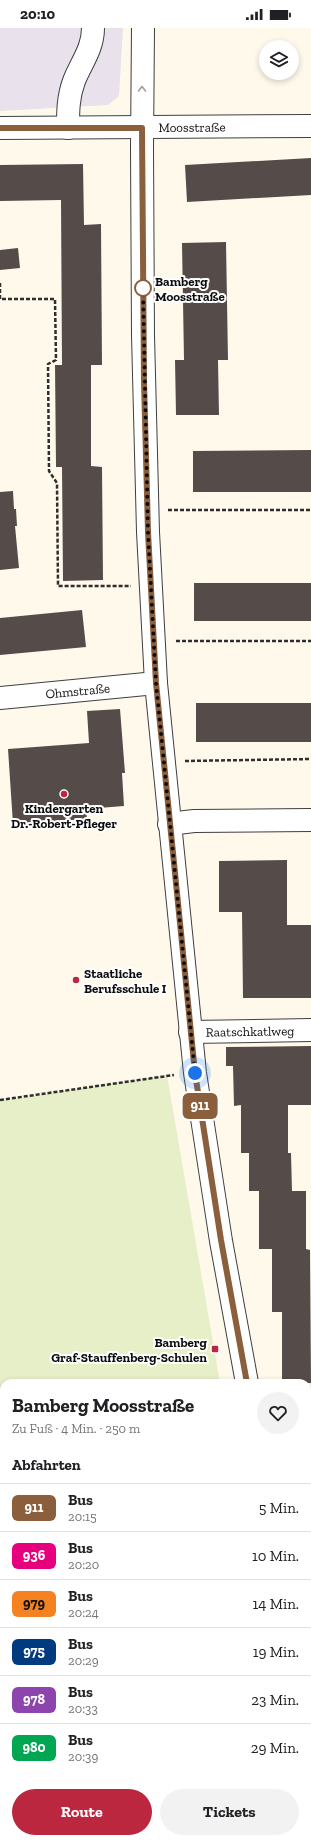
<!DOCTYPE html>
<html lang="de">
<meta charset="utf-8">
<style>
:root{--surface:#fff;--page:#f2f2f2;--text:#202124;--muted:#757577;--line:#e0e0e0;--accent:#ba273f}
body{margin:0;font-family:"Zilla Slab",serif;background:var(--page);color:var(--text);height:100vh;display:flex;flex-direction:column;font-size:15px;white-space:nowrap}
*{box-sizing:border-box;margin:0}
p{font-size:13px;color:var(--muted)}
.icon{flex:none;width:22px;height:22px;fill:none;stroke:currentColor;stroke-width:2;stroke-linecap:round;stroke-linejoin:round}
.map{position:relative;flex:1;overflow:hidden}
.drawer{position:absolute;left:0px;top:1351px;width:311px;height:464px;display:flex;flex-direction:column;background:var(--surface);border-radius:12px 12px 0 0;box-shadow:0 2px 6px #0003}
.drawer>*{flex:none}
.badge{padding:0 8px;border-radius:6px;font-size:14px;line-height:26px}
.fabs{position:absolute;left:259px;top:12px;display:grid;gap:8px}
.fabs a{display:grid;place-items:center;width:40px;height:40px;border-radius:50%;background:var(--surface);box-shadow:0 2px 6px #0003;font-size:20px}
.you{position:absolute;width:20px;height:20px;margin:-10px;border:3px solid #fff;border-radius:50%;background:#1a73e8;box-shadow:0 0 0 6px #1a73e833}
.map>.badge{position:absolute;translate:-50% -50%;box-shadow:0 0 0 2px #fff}
h2{padding:0 12px;font-size:15px;line-height:36px}
.round{display:grid;place-items:center;flex:none;width:42px;height:42px;border-radius:21px;background:var(--page)}
.overview{display:flex;align-items:center;justify-content:space-between;height:68px;padding:0 12px}
h1{font-size:19px;font-weight:800;line-height:30px}
.cta{display:flex;gap:8px;margin-top:auto;padding:8px 12px}
.cta a{flex:1;height:46px;border-radius:24px;background:var(--accent);color:#fff;font-size:16px;font-weight:800;line-height:46px;text-align:center}
.cta a+a{background:var(--page);color:var(--text)}
ul{padding:0;list-style:none}
li{display:flex;align-items:center;gap:12px;height:48px;padding:0 12px;border-top:1px solid var(--line)}
li div{flex:1}
li b{display:block;font-size:15px}
li em{font-style:normal}
li .badge{min-width:44px;font-weight:700;text-align:center}
.status{display:flex;justify-content:space-between;align-items:center;height:28px;padding:0 20px;background:var(--surface);direction:ltr}
.status svg{height:11px;fill:currentColor}
.map>svg:first-child{display:block}
.industrial{fill:#e9e1eb}
.pitch{fill:#e6efc8}
.building{fill:#554c49}
.lines{fill:none;stroke-linecap:round;stroke-linejoin:round}
.minor-casing{stroke:#3f3f3f;stroke-width:24}
.path{stroke:#2e2e2e;stroke-width:2.5;stroke-dasharray:4 2;stroke-linecap:butt}
.minor{stroke:#fff;stroke-width:22}
.oneway{stroke:#9e9e9e}
.line-casing{stroke:#fff;stroke-width:9}
.line{stroke:#8b5e3c;stroke-width:6}
.walk{stroke:#0c0c0c;stroke-width:4;stroke-dasharray:0 7.2}
.stop-dot{fill:#fff;stroke:#8b5e3c;stroke-width:2}
.poi-dot{fill:#ba273f;stroke:#fff;stroke-width:1.5}
.labels{text-anchor:middle;stroke-width:4;stroke-linejoin:round;paint-order:stroke}
.street-label{font-size:13px;fill:#0c0c0c;stroke:#fff}
.stop-label{font-size:13px;font-weight:bold;fill:#0c0c0c;stroke:#fff;text-anchor:start}
.poi-label{font-size:13px;font-weight:bold;fill:#0c0c0c;stroke:#fff}
</style>
<div class="status"><b>20:10</b><svg viewBox="0 0 49 12"><path d="M0 12V9h3v3zM5 12V6h3v6zM10 12V3h3v9zM15 12V0h3v12zM26 1h20v11H26zM47 4h2v5h-2z"/></svg></div>
<div class="map">
<svg width="311" height="1815" viewBox="0 0 311 1815">
<rect width="100%" height="100%" fill="#fff9ec"/>
<path class="industrial" d="M0,0H123L119,68L108,77L0,83Z"/>
<path class="pitch" d="M167,1047L220,1355H4V1562H0V1073Z"/>
<path class="building" d="M311,130V167L187,174L185,137Z
M83,136L84,197L101,196L102,337H91V438L102,439L103,552L63,553L62,439H56L55,337H62L61,172L0,173V137Z
M226,214L228,332H218L219,387H176L175,332H184L182,215Z
M18,220L20,240L0,242V222Z
M311,422V464H193V423Z
M13,463L14,481H16L17,498H15L19,540L0,542V464Z
M194,555H311V593H194Z
M82,582L86,619L0,627V590Z
M196,675H311V714H196Z
M120,681L125,745H122L124,778L86,781L87,791L13,796L8,721L89,715L87,683Z
M287,832V897H311V970H243L242,884H219V833Z
M311,1018V1077H288V1125H291L292,1163H306V1221L310,1222L311,1355H282V1284H272V1221H259V1163H249V1125H241V1077L234,1078L233,1038H226V1019Z"/>
<g class="lines">
<g class="minor-casing">
<g id="minor">
<path d="M143,0L142,120L143,307L148,504L156,655L195,1045L221,1213L247,1355"/>
<path id="s1" d="M0,100L311,98"/>
<path d="M68,100C68,84 68,69 74,53C81,35 93,21 93,0"/>
<path id="s2" d="M0,670L156,655"/>
<path d="M169,796L194,793L311,792"/>
<path id="s3" d="M190,1004L311,1002"/>
<path d="M307,1381H311"/>
<path d="M307,1621L311,1631"/>
</g>
</g>
<path class="path" d="M0,255V271H55L56,332L48,336L49,443L57,455L58,558H131
M168,482H311
M176,613H311
M185,733L311,731
M0,1072L174,1047
M307,1791L311,1790
M92,1811L93,1815
M158,1811L159,1815
M179,1815L200,1811"/>
<use href="#minor" class="minor"/>
</g>
<defs><path id="oneway-chevron" d="M-2-3.5L2.5 0L-2 3.5" fill="none" stroke-width="1.6" stroke-linecap="round" stroke-linejoin="round"/></defs>
<use class="oneway" href="#oneway-chevron" transform="translate(142 61) rotate(-90)"/>
<g class="lines">
<g class="line-casing">
<path id="line" d="M0,100H142L144,353L148,504L156,655L195,1045L221,1212L247,1355"/>
</g>
<use href="#line" class="line"/>
<path class="walk" d="M143,260L148,504L156,655L195,1045"/>
</g>
<circle class="stop-dot" cx="143" cy="260" r="8"/>
<g class="poi-dot">
<circle cx="64" cy="766" r="4"/>
<circle cx="76" cy="952" r="4"/>
<rect x="211" y="1317" width="8" height="8" rx="2"/>
</g>
<g class="labels">
<g class="street-label">
<text dy="5" stroke="none"><textPath href="#s1" startOffset="192">Moosstraße</textPath></text>
<text dy="5" stroke="none"><textPath href="#s2" startOffset="78">Ohmstraße</textPath></text>
<text dy="5" stroke="none"><textPath href="#s3" startOffset="60">Raatschkatlweg</textPath></text>
</g>
<g class="stop-label">
<text x="155" y="258">Bamberg<tspan x="155" dy="15">Moosstraße</tspan></text>
</g>
<g class="poi-label">
<text x="64" y="785">Kindergarten<tspan x="64" dy="15">Dr.-Robert-Pfleger</tspan></text>
<text x="84" y="950" text-anchor="start">Staatliche<tspan x="84" dy="15">Berufsschule I</tspan></text>
<text x="207" y="1319" text-anchor="end">Bamberg<tspan x="207" dy="15">Graf-Stauffenberg-Schulen</tspan></text>
</g>
</g>
</svg>
<div class="fabs">
<a><svg class="icon" aria-label="layers" viewBox="0 0 24 24"><path d="M12 4l9 5-9 5-9-5zM3 14l9 5 9-5"/></svg></a>
</div>
<div class="you" style="left:195px;top:1045px"></div>
<b class="badge" style="left:200px;top:1078px;background:#8b5e3c;color:#fff">911</b>
<section class="drawer">
<div class="overview"><div><h1>Bamberg Moosstraße</h1><p>Zu Fuß · 4 Min. · 250 m</p></div><a class="round"><svg class="icon" aria-label="heart" viewBox="0 0 24 24"><path d="M12 20l-8-8c-3-5 5-10 8-4 3-6 11-1 8 4z"/></svg></a></div>
<h2>Abfahrten</h2>
<ul>
<li><span class="badge" style="background:#8b5e3c;color:#fff">911</span><div><b>Bus</b><p>20:15</p></div><em>5 Min.</em></li>
<li><span class="badge" style="background:#e6007e;color:#fff">936</span><div><b>Bus</b><p>20:20</p></div><em>10 Min.</em></li>
<li><span class="badge" style="background:#f58220;color:#111">979</span><div><b>Bus</b><p>20:24</p></div><em>14 Min.</em></li>
<li><span class="badge" style="background:#003b80;color:#fff">975</span><div><b>Bus</b><p>20:29</p></div><em>19 Min.</em></li>
<li><span class="badge" style="background:#8e44ad;color:#fff">978</span><div><b>Bus</b><p>20:33</p></div><em>23 Min.</em></li>
<li><span class="badge" style="background:#00a651;color:#fff">980</span><div><b>Bus</b><p>20:39</p></div><em>29 Min.</em></li>
</ul>
<div class="cta"><a>Route</a><a>Tickets</a></div>
</section>
</div>
